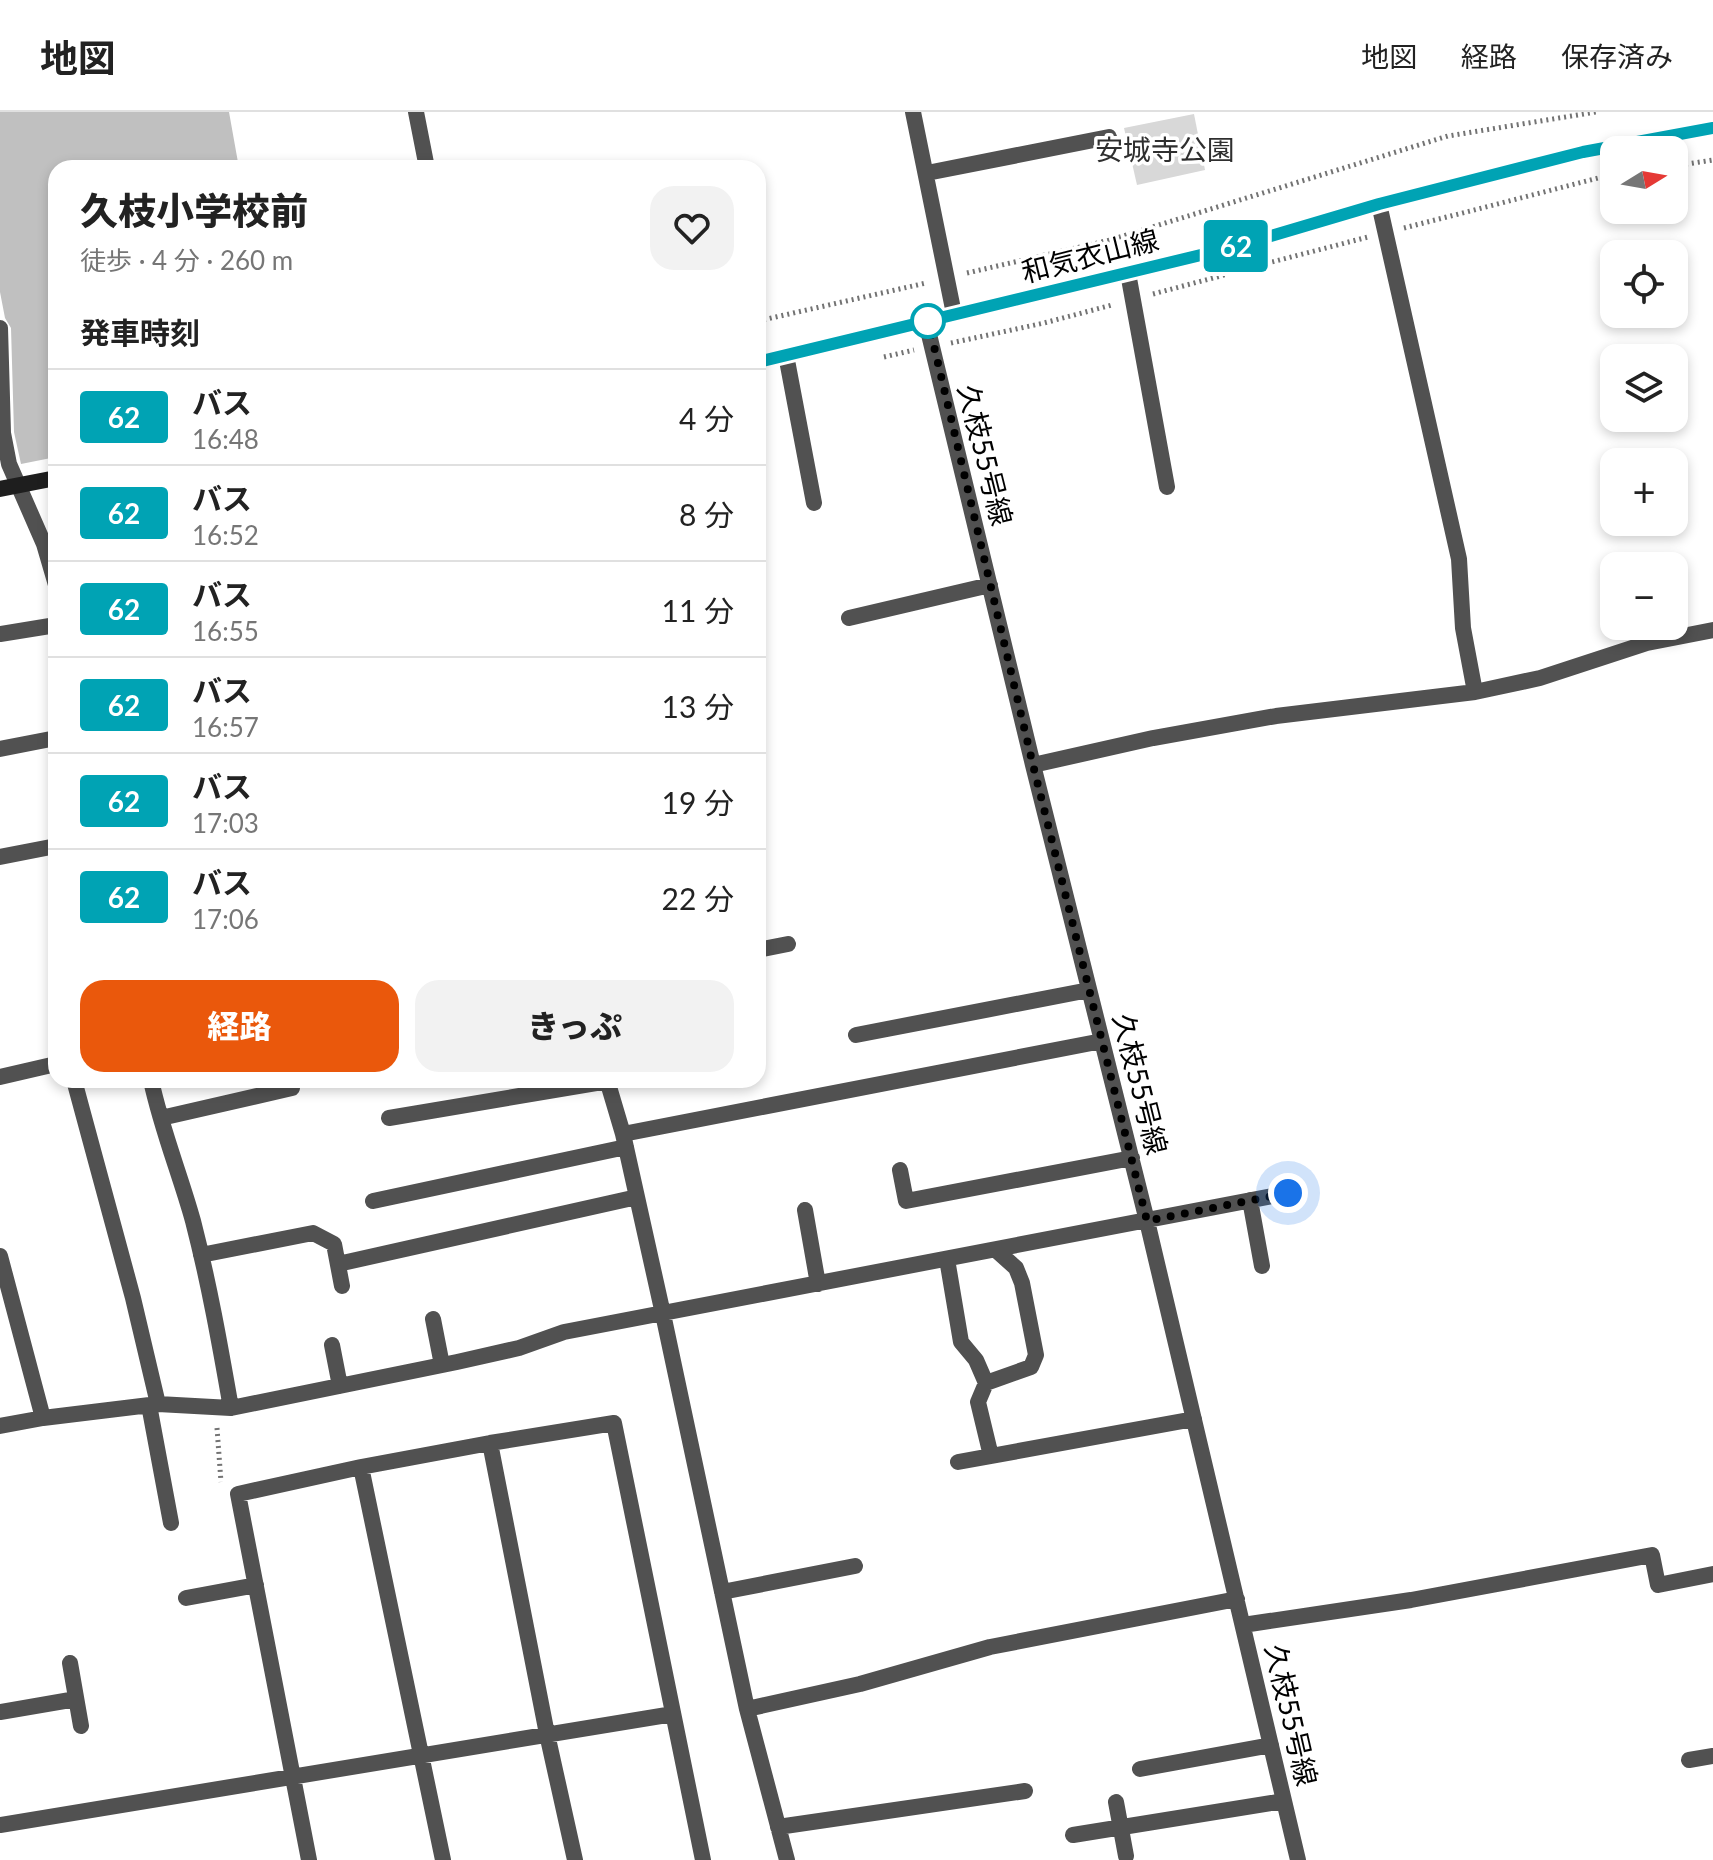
<!DOCTYPE html>
<html lang="ja">
<meta charset="utf-8">
<style>
:root{--surface:#fff;--page:#f2f2f2;--text:#222;--muted:#767676;--line:#e0e0e0;--accent:#ea580c}
body{margin:0;font-family:Lato,"Noto Sans JP",sans-serif;background:var(--page);color:var(--text);height:100vh;display:flex;flex-direction:column;font-size:30px;white-space:nowrap}
*{box-sizing:border-box;margin:0}
p{font-size:26px;color:var(--muted)}
.icon{flex:none;width:44px;height:44px;fill:none;stroke:currentColor;stroke-width:2;stroke-linecap:round;stroke-linejoin:round}
.map{position:relative;flex:1;overflow:hidden}
.side{position:absolute;left:48px;top:48px;width:718px;height:928px;display:flex;flex-direction:column;background:var(--surface);border-radius:24px;box-shadow:0 4px 12px #0003}
.side>*{flex:none}
.badge{padding:0 16px;border-radius:6px;font-size:28px;line-height:52px}
.needle{width:52px;rotate:79deg}
.fabs{position:absolute;left:1600px;top:24px;display:grid;gap:16px}
.fabs a{display:grid;place-items:center;width:88px;height:88px;border-radius:16px;background:var(--surface);box-shadow:0 4px 12px #0003;font-size:40px}
.you{position:absolute;width:40px;height:40px;margin:-20px;border:6px solid #fff;border-radius:50%;background:#1a73e8;box-shadow:0 0 0 12px #1a73e833}
.map>.badge{position:absolute;translate:-50% -50%;box-shadow:0 0 0 4px #fff}
h2{padding:0 32px;font-size:30px;line-height:72px}
.round{display:grid;place-items:center;flex:none;width:84px;height:84px;border-radius:24px;background:var(--page)}
.overview{display:flex;align-items:center;justify-content:space-between;height:136px;padding:0 32px}
h1{font-size:38px;font-weight:800;line-height:60px}
.button{display:flex;gap:16px;margin-top:auto;padding:16px 32px}
.button a{flex:1;height:92px;border-radius:24px;background:var(--accent);color:#fff;font-size:32px;font-weight:800;line-height:92px;text-align:center}
.button a+a{background:var(--page);color:var(--text)}
ul{padding:0;list-style:none}
li{display:flex;align-items:center;gap:24px;height:96px;padding:0 32px;border-top:2px solid var(--line)}
li div{flex:1}
li b{display:block;font-size:30px}
li em{font-style:normal}
li .badge{min-width:88px;font-weight:700;text-align:center}
header{display:flex;align-items:center;gap:48px;box-sizing:border-box;height:112px;padding:0 40px;background:var(--surface);border-bottom:2px solid var(--line)}
header strong{font-size:38px}
nav{display:flex;gap:44px;margin-inline-start:auto;font-size:28px}
.map>svg:first-child{display:block}
.green{fill:#d8d8d8}
.building{fill:#c0c0c0}
.lines{fill:none;stroke-linecap:round;stroke-linejoin:round}
.path{stroke:#737373;stroke-width:5;stroke-dasharray:2 4;stroke-linecap:butt}
.street{stroke:#515151;stroke-width:16}
.secondary{stroke:#1e1e1e;stroke-width:16}
.line-casing{stroke:#fff;stroke-width:18}
.line{stroke:#00a3b4;stroke-width:12}
.walk{stroke:#000;stroke-width:8;stroke-dasharray:0 14.4}
.stop-dot{fill:#fff;stroke:#00a3b4;stroke-width:4}
.labels{text-anchor:middle;stroke-width:7;stroke-linejoin:round;paint-order:stroke}
.park-label{font-size:28px;fill:#2f2f2f;stroke:#fff}
.street-label{font-size:28px;fill:#000;stroke:#fff}
</style>
<header>
<strong>地図</strong>
<nav><a>地図</a><a>経路</a><a>保存済み</a></nav>
</header>
<div class="map">
<svg width="1713" height="1748" viewBox="0 0 1713 1748">
<rect width="100%" height="100%" fill="#fff"/>
<path class="green" d="M1194,2L1205,58L1137,73L1124,16Z"/>
<path class="building" d="M0,0H229L239,56H56V345L21,352L14,320L11,216L5,206L0,180Z"/>
<g class="lines">
<path class="path" d="M1674,54L1713,48
M1404,116L1614,62
M1249,156L1368,125
M967,161L1110,128L1448,24L1596,0
M1153,182L1228,162
M758,209L926,171
M951,231L1044,211L1112,193
M884,245L914,238
M217,1316L221,1370"/>
<path class="street" d="M416,0L427,56
M913,0L954,202
M927,61L1109,25
M1379,92L1459,447L1463,516L1475,580
M1128,161L1167,375
M926,210L1033,653L1147,1109L1298,1748
M0,216L3,321L9,352L44,432L56,473
M786,243L814,391
M849,506L990,473
M0,522L56,513
M0,637L56,626
M1033,653L1153,626L1276,604L1475,580L1540,566L1647,531L1713,518
M0,745L56,734
M758,838L788,832
M856,923L1089,878
M0,965L56,952
M74,968L133,1186L158,1292
M151,968C161,1016 180,1062 193,1109C209,1171 220,1233 231,1296
M607,968L623,1022L663,1202L747,1597L787,1748
M161,1006L292,976
M389,1006L608,969
M623,1022L1102,929
M900,1058L906,1089L1132,1046
M1250,1088L1262,1154
M373,1089L626,1035
M805,1098L818,1172
M201,1143L313,1121L334,1132L342,1174
M0,1144L43,1306
M947,1147L961,1230L976,1248L986,1271
M338,1152L637,1085
M433,1207L442,1253
M332,1233L340,1274
M149,1293L171,1411
M0,1314L43,1306L158,1292L231,1296L457,1250L519,1236L564,1220L1288,1081
M991,1344L978,1290L986,1271L1031,1255L1036,1243L1022,1171L1016,1156L996,1138
M958,1350L1194,1307
M722,1480L855,1454
M186,1486L256,1473
M1243,1513L1411,1488L1652,1443L1658,1473L1713,1462
M70,1551L81,1614
M747,1597L860,1572L990,1535L1237,1487
M0,1600L76,1587
M1689,1648L1713,1644
M1140,1657L1271,1633
M1116,1690L1126,1744
M0,1713L673,1602
M778,1715L1025,1679
M1073,1723L1284,1689
M309,1748L238,1382L361,1355
M443,1748L361,1355L490,1331
M575,1748L547,1622L490,1331L614,1311L703,1748"/>
<path class="secondary" d="M758,250L1234,135L1379,92L1583,40L1713,16
M0,377L56,366"/>
</g>
<g class="lines">
<g class="line-casing">
<path id="line" d="M758,250L1234,135L1379,92L1583,40L1713,16"/>
</g>
<use href="#line" class="line"/>
<path class="walk" d="M928,209L1033,653L1147,1109L1288,1081"/>
</g>
<circle class="stop-dot" cx="928" cy="209" r="16"/>
<g class="labels">
<g class="park-label">
<text x="1165" y="48">安城寺公園</text>
</g>
<g class="street-label">
<text transform="translate(1090 144) rotate(-14)" y="10">和気衣山線</text>
<text transform="translate(985 343) rotate(76)" y="10">久枝55号線</text>
<text transform="translate(1140 972) rotate(76)" y="10">久枝55号線</text>
<text transform="translate(1291 1603) rotate(77)" y="10">久枝55号線</text>
</g>
</g>
</svg>
<div class="fabs">
<a><svg class="needle" viewBox="-14 -14 28 28"><path d="M0-13l5 13h-10z" fill="#e53935"/><path d="M0 13l5-13h-10z" fill="#767676"/></svg></a>
<a><svg class="icon" aria-label="locate" viewBox="0 0 24 24"><circle cx="12" cy="12" r="6"/><path d="M12 2v4M12 18v4M2 12h4M18 12h4"/></svg></a>
<a><svg class="icon" aria-label="layers" viewBox="0 0 24 24"><path d="M12 4l9 5-9 5-9-5zM3 14l9 5 9-5"/></svg></a>
<a>+</a>
<a>−</a>
</div>
<div class="you" style="left:1288px;top:1081px"></div>
<b class="badge" style="left:1236px;top:134px;background:#00a3b4;color:#fff">62</b>
<section class="side">
<div class="overview"><div><h1>久枝小学校前</h1><p>徒歩 · 4 分 · 260 m</p></div><a class="round"><svg class="icon" aria-label="heart" viewBox="0 0 24 24"><path d="M12 20l-8-8c-3-5 5-10 8-4 3-6 11-1 8 4z"/></svg></a></div>
<h2>発車時刻</h2>
<ul>
<li><span class="badge" style="background:#00a3b4;color:#fff">62</span><div><b>バス</b><p>16:48</p></div><em>4 分</em></li>
<li><span class="badge" style="background:#00a3b4;color:#fff">62</span><div><b>バス</b><p>16:52</p></div><em>8 分</em></li>
<li><span class="badge" style="background:#00a3b4;color:#fff">62</span><div><b>バス</b><p>16:55</p></div><em>11 分</em></li>
<li><span class="badge" style="background:#00a3b4;color:#fff">62</span><div><b>バス</b><p>16:57</p></div><em>13 分</em></li>
<li><span class="badge" style="background:#00a3b4;color:#fff">62</span><div><b>バス</b><p>17:03</p></div><em>19 分</em></li>
<li><span class="badge" style="background:#00a3b4;color:#fff">62</span><div><b>バス</b><p>17:06</p></div><em>22 分</em></li>
</ul>
<div class="button"><a>経路</a><a>きっぷ</a></div>
</section>
</div>
